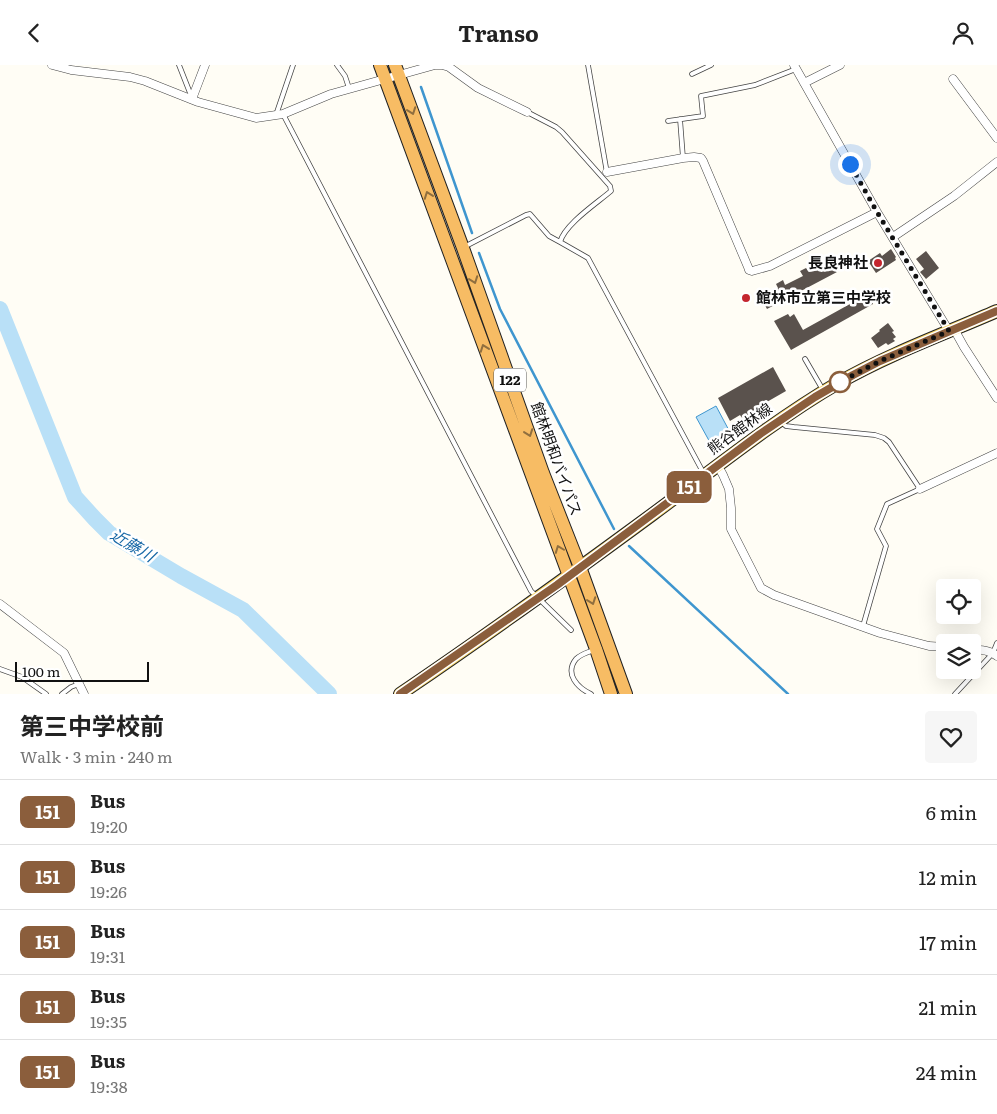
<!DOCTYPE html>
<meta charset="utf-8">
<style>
:root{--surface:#fff;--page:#f6f6f6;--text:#222;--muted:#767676;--line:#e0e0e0}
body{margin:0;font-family:Literata,"Noto Sans JP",serif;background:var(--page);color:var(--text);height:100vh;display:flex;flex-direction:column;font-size:19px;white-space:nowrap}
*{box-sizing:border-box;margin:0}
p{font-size:16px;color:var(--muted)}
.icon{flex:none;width:28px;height:28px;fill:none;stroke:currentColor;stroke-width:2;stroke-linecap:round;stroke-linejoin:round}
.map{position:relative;height:629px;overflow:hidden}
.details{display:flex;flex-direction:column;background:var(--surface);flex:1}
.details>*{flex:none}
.badge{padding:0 10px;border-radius:8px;font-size:18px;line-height:32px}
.controls{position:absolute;left:936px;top:514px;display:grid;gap:10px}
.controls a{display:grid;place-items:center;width:45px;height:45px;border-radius:5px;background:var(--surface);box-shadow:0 5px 20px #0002;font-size:25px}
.scale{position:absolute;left:15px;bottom:12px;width:134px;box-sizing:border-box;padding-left:5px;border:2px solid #111;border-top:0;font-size:14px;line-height:18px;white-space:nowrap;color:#111;-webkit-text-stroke:4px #fff;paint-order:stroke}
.you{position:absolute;width:25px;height:25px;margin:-12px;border:4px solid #fff;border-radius:50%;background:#1a73e8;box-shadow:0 0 0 8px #1a73e833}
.map>.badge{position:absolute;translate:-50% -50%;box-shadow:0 0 0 2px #fff}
.round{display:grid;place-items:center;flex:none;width:52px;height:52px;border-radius:5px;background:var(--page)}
.overview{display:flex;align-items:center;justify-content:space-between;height:85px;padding:0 20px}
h1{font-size:24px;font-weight:700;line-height:38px}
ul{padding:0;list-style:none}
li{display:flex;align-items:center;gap:15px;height:65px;padding:0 20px;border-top:1px solid var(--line)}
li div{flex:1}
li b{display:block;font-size:19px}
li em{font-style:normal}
li .badge{min-width:55px;font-weight:700;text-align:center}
header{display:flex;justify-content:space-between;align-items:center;height:65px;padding:0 20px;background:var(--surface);font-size:22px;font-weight:700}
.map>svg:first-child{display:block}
.water{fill:#b9e0f7;stroke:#3f96cf}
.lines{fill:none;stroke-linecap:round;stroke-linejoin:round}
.stream{stroke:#3f96cf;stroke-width:2.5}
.river{stroke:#b9e0f7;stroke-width:16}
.building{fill:#5a524d}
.service-casing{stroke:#444;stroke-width:5.5}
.minor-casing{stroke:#444;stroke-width:9}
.primary-casing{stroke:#222;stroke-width:14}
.trunk-casing{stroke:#222;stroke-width:14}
.service{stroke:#fff;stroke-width:4}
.minor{stroke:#fff;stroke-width:8}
.primary{stroke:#f9d66b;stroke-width:12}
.trunk{stroke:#f7bc64;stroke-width:12}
.oneway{stroke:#906f3f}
.line-casing{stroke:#fff;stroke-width:11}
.line{stroke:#8b5e3c;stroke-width:8}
.walk{stroke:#111;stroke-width:5;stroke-dasharray:0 9}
.poi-dot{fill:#c4262e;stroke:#fff;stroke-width:2}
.stop-dot{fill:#fff;stroke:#8b5e3c;stroke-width:2.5}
.labels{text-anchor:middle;stroke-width:5;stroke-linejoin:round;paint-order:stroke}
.shield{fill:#fff;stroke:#585858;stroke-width:1}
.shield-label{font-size:14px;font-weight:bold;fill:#111}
.poi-label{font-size:15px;font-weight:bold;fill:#111;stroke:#fff;text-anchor:end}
.street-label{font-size:15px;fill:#111;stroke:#fff}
.water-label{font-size:16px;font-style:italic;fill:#1768a6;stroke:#fff}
</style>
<header><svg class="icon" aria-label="back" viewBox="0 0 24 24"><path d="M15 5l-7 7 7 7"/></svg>Transo<svg class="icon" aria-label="person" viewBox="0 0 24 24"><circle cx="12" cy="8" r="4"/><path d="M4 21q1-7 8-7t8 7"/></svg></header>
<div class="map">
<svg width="997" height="629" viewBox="0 0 997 629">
<rect width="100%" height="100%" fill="#fffdf5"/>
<path class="water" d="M716,341L732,371L712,381L696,352Z"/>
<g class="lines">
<path class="stream" d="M421,22L472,168
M479,188L500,244L614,464
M629,481L788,629"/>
<path class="river" d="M0,244L75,432L95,454L109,468L181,511L243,545L329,629"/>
</g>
<path class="building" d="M891,184L896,192L895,193L896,195L876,208L868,196L880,188L882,191Z
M926,186L939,203L926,214L920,207L924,204L916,194Z
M831,196L837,207L767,244L761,233L778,223L776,219L783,215L785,220L803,211L800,206L806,203L809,207Z
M868,229L873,239L791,285L774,256L788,249L790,252L794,249L803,265Z
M888,258L894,266L892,267L896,272L893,274L895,276L888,280L886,278L878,283L871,273L880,266L879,265Z
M773,302L786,326L758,342L761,347L744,356L740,350L730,356L718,333Z"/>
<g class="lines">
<g class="service-casing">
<path id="service" d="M179,0L192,33
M337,0L345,11L349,23
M588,0L607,108
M692,9L711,0
M527,47L556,62L562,67L610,121L611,126C597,138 565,159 560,177
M283,49L531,526L571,565
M276,50L293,0
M680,54L683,93
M668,56L703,51L701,31L755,20L796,4
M464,182L526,150L530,149L549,171L560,177L588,193L704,409
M805,294L823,325
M781,357L786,361L794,362L875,370L884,373L889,377L920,424L887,439L877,464L886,481L863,561
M0,604L22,612L46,629
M62,629L71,622L79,619
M591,629C578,623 564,609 576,594C581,589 588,587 594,585
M955,629L993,588L997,578"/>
</g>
<g class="minor-casing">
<path id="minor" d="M52,0L71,5L130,12L145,16L198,37L256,53L283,49L331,29L435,0H440
M442,0L449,2L478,23L527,47
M794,0L877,147L949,266
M953,14L997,73
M804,18L840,0
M192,34L205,0
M607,107L683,93L694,92L701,93L703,96L748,202L749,205L752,206L770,201L877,147
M893,172L954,131L997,97
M954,264L964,282L997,333
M718,401L723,410L729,424L731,443V464L761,523L774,530L880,568L929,581L945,582
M920,424L997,388
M0,539L64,588L84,629
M972,584C981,585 990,585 997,591"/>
</g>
<g class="primary-casing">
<path id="primary" d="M400,629C486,571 570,510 653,449C714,404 773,356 838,318C889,289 944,269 997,246"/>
</g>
<g class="trunk-casing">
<path id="trunk" d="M380,0L596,584L611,629
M395,0L463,183L543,408L580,502L626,629"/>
</g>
<use href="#service" class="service"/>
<use href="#minor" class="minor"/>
<use href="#primary" class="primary"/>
<use href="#trunk" class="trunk"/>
</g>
<defs><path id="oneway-chevron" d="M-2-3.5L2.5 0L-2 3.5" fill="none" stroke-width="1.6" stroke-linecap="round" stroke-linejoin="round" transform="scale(1.25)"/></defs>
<g class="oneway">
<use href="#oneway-chevron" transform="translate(412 46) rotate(70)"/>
<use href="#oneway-chevron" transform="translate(428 130) rotate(-110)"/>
<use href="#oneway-chevron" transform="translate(474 215) rotate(70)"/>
<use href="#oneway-chevron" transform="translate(484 283) rotate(-110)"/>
<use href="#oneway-chevron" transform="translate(529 368) rotate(70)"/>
<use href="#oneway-chevron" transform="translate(559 484) rotate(-111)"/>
<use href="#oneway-chevron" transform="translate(592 536) rotate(70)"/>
</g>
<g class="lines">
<g class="line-casing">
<path id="line" d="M400,629L557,520L760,369L815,332L853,310L880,296L997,246"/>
</g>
<use href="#line" class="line"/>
<path class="walk" d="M840,317L838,318L880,296L949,266L877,147L850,99"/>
</g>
<g class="poi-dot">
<circle cx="878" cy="198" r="5"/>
<circle cx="746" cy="233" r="5"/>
</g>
<circle class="stop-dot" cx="840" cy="317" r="10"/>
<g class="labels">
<rect class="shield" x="494" y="303.5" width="32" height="23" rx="4"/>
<g class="shield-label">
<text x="510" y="320">122</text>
</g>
<g class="poi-label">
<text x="868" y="203">長良神社</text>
<text x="756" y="238" text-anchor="start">館林市立第三中学校</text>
</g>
<g class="street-label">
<text transform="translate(740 364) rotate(-36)" y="5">熊谷館林線</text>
<text transform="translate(556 394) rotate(70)" y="5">館林明和バイパス</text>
</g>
<g class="water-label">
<text transform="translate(133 480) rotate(31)" y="6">近藤川</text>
</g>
</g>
</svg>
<div class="controls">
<a><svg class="icon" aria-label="locate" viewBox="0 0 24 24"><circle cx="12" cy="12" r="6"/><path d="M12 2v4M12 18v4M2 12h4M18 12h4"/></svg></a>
<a><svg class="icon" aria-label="layers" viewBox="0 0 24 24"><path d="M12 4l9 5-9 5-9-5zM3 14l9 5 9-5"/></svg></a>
</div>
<div class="scale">100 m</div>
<div class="you" style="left:850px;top:99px"></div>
<b class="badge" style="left:689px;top:422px;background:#8b5e3c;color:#fff">151</b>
</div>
<section class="details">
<div class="overview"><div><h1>第三中学校前</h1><p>Walk · 3 min · 240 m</p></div><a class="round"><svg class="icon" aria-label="heart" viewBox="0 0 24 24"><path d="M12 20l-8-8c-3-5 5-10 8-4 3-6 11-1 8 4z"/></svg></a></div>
<ul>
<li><span class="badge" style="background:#8b5e3c;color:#fff">151</span><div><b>Bus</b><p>19:20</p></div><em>6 min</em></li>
<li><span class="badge" style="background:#8b5e3c;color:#fff">151</span><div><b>Bus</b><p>19:26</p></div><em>12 min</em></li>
<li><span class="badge" style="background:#8b5e3c;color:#fff">151</span><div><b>Bus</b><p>19:31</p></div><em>17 min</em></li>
<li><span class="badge" style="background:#8b5e3c;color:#fff">151</span><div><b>Bus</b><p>19:35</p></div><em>21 min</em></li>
<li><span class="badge" style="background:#8b5e3c;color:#fff">151</span><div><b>Bus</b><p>19:38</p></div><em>24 min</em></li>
</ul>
</section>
